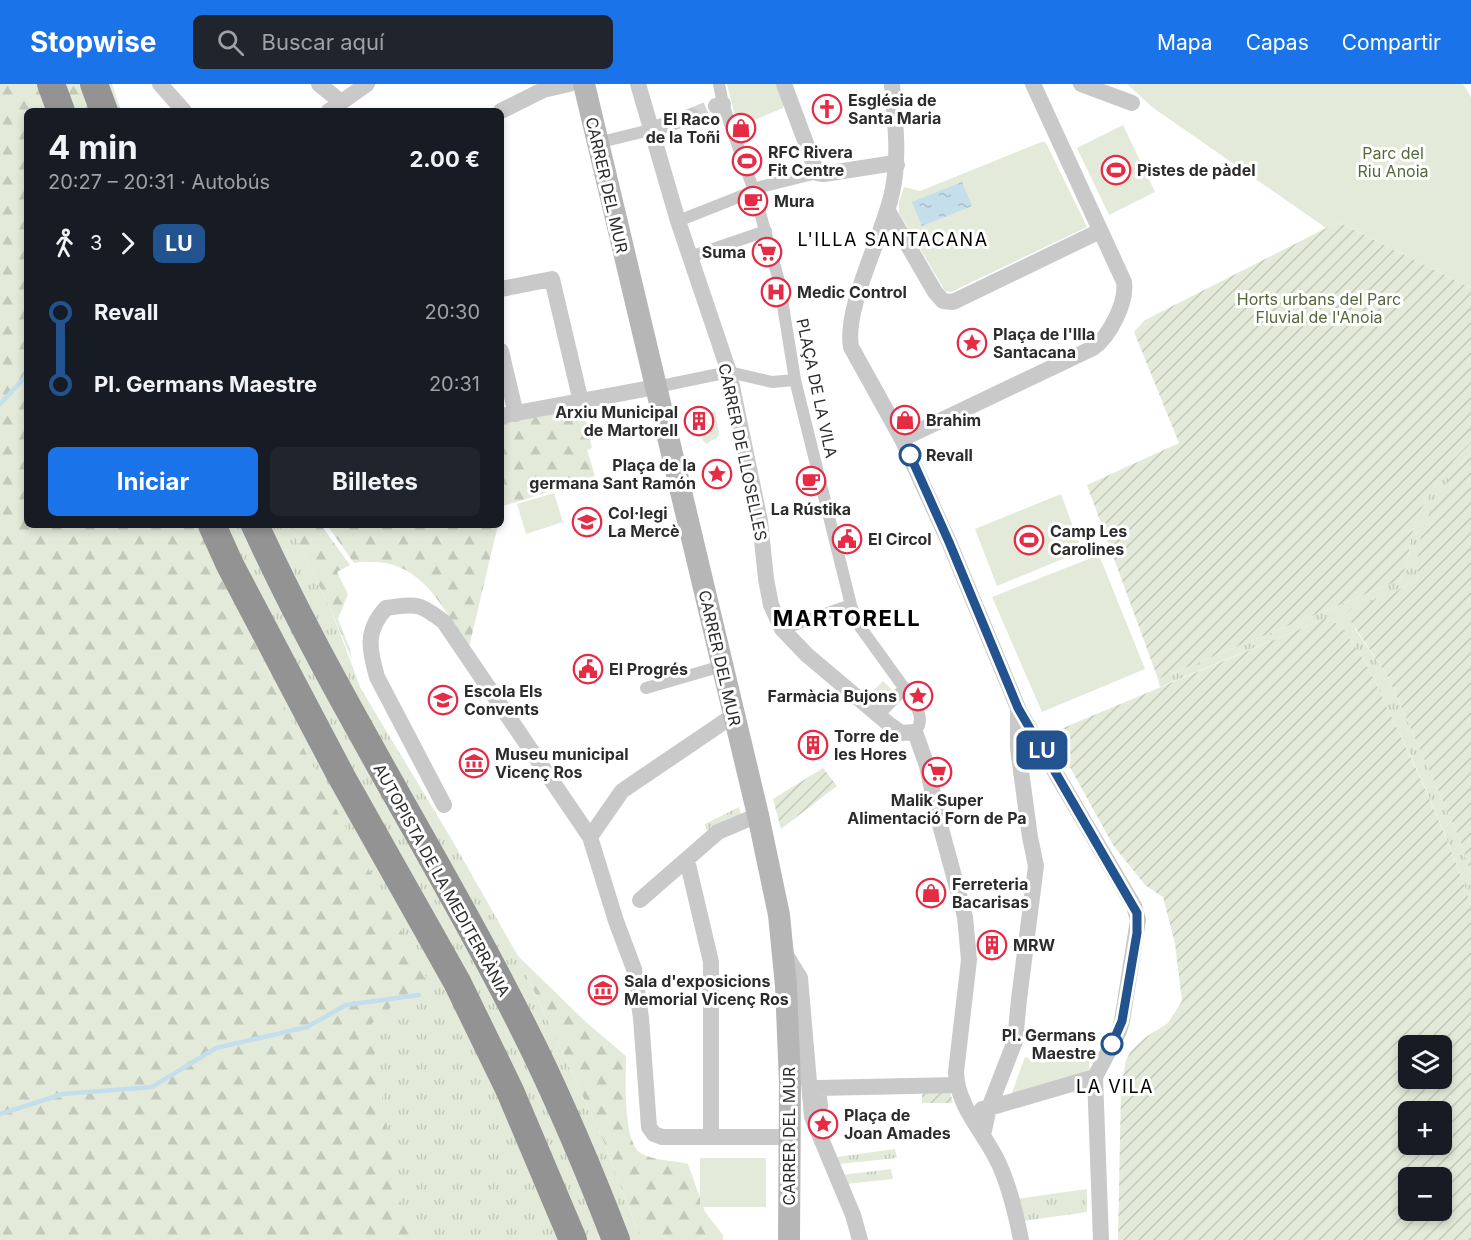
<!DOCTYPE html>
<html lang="es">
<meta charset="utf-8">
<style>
:root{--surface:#171b24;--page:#20242c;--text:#f1f3f6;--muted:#9ea1a6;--accent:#1a73e8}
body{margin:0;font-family:Inter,sans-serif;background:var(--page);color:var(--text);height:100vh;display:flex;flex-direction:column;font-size:22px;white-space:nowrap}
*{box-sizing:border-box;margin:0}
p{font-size:20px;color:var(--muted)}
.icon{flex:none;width:33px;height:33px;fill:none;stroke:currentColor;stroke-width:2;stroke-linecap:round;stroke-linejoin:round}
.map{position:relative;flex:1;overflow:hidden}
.panel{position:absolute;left:24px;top:24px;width:480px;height:420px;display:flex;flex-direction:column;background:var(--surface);border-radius:9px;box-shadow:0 3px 9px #0003}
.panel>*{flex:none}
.badge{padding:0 12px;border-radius:9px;font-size:21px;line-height:39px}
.controls{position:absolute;left:1398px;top:951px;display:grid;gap:12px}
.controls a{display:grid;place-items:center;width:54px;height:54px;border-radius:9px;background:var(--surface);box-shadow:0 3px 9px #0003;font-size:30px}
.map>.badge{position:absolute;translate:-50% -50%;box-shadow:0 0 0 3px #fff}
.legs{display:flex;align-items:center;gap:9px;height:66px;padding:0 24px;font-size:20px}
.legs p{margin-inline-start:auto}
.head{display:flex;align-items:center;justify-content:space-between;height:102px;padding:0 24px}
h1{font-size:33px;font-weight:700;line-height:45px}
.button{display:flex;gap:12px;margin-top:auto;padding:12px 24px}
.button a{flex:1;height:69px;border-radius:9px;background:var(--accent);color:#fff;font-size:24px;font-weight:700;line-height:69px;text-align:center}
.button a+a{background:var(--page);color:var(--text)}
ul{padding:0 24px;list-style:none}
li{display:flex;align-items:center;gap:21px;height:72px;font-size:22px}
li i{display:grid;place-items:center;width:9px;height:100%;margin:0 8px;background:currentColor}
li i::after{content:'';width:15px;height:15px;margin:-8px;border:4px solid;border-radius:50%;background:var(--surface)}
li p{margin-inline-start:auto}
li:first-child i{background:linear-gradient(#0000 50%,currentColor 0)}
li:last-child i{background:linear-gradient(currentColor 50%,#0000 0)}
header{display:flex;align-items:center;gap:36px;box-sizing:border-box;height:84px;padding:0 30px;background:var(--accent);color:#fff}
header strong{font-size:28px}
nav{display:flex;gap:33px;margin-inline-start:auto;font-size:21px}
.search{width:420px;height:54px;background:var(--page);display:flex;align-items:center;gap:15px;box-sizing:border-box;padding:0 21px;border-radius:9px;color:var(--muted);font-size:22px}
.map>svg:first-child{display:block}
.grass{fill:url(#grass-tufts)}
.forest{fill:url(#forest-firs)}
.park{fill:#e3ead9}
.garden{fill:url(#garden-furrows);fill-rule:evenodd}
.water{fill:url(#water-ripples)}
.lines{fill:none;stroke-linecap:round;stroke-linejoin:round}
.stream{stroke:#c4deeb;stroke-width:4.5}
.minor-tunnel{stroke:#d5d5d5;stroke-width:16;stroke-dasharray:16 8;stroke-linecap:butt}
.pedestrian{stroke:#c9c9c9;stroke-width:12}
.minor{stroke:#c9c9c9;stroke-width:16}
.secondary{stroke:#b6b6b6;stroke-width:22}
.motorway{stroke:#939393;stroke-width:28}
.line-1-casing{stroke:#fff;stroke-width:14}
.line-1{stroke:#22538f;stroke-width:9}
.stop-1-dot{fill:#fff;stroke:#22538f;stroke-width:3}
.labels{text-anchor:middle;stroke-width:6;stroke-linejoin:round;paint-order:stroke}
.poi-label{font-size:16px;font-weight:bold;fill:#2c2c2c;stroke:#fff;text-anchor:start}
.park-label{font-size:16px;fill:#52683a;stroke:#fff}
.street-label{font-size:16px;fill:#2c2c2c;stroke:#fff}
.stop-label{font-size:16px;font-weight:bold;fill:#2c2c2c;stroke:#fff;text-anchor:start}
.neighbourhood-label{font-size:18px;letter-spacing:1.5px;fill:#000;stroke:#fff}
.district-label{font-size:22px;font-weight:bold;letter-spacing:1.5px;fill:#000;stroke:#fff}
</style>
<header>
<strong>Stopwise</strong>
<div class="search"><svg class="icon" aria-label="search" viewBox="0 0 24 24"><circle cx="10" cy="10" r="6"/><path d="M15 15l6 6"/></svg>Buscar aquí</div>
<nav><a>Mapa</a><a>Capas</a><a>Compartir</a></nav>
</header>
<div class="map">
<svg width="1471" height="1156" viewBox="0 0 1471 1156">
<defs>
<pattern id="grass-tufts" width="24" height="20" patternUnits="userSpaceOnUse" patternTransform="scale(1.5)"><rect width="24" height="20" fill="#e3ead9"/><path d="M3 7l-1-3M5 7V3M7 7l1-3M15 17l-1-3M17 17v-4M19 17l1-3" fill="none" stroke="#c3c9ba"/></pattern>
<pattern id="forest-firs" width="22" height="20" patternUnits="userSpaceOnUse" patternTransform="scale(1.5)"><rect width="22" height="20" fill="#e3ead9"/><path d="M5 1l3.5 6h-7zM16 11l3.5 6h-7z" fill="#c3c9ba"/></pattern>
<pattern id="garden-furrows" width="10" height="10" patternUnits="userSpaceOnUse" patternTransform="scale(1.5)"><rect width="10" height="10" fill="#e3ead9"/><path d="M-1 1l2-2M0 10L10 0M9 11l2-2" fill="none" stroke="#c3c9ba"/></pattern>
<pattern id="water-ripples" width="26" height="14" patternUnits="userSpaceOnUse" patternTransform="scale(1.5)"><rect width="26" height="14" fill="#c4deeb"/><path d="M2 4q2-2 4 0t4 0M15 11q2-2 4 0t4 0" fill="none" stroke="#a9bfca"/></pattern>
</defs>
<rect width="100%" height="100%" fill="#fff"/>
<path class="grass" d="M1471,359V370L1462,378L1445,404L1419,463V484L1417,496L1393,509L1355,545L1388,593L1460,756L1471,790V820C1449,756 1422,694 1392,634C1375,598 1360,559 1329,533L1160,603L1158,595L1400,496C1410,478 1408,463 1414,443C1422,415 1450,379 1471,359Z
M200,441H290L331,526L361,605L452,756L518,872L604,1058L641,1156H415L399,1116L306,669Z
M739,723L742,734L708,749L705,740Z
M895,1065L897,1074L839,1080L837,1073Z
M891,1085L893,1095L845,1100L842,1091Z
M1087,1105V1128L1023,1137L1016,1115Z"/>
<path class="forest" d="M0,0H112L121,27H27V441H200L306,669L426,893L370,941L399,1115L415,1156H0Z
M583,324L592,364L587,366L595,392L558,402V405L503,422L501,430V339Z
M290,441H321L350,481L337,488L348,510L338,535L350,565L352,576L331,526Z
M327,441H498L469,563C445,528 425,481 377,478C369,478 362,477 354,479Z
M518,872L587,939L626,972C626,993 622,1060 642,1070C656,1077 674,1076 688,1080L705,1128L723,1151V1156H641L604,1058Z"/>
<path class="park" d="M727,0H777L784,21L783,24L738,43Z
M1127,0H1463L1471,13V204L1338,138L1326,144L1152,23Z
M1123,41L1155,108L1109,131L1077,64Z
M1044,57L1047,61L1087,143L951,208L945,207L899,129V118L904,103L920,107Z
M715,327L719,349L717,354L710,357L708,360L703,357L702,354L706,350L702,333Z
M554,409L563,438L526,450L517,420Z
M1061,410L1082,467L997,502L975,445Z
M1099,471L1145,585L1042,628L992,513Z
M883,597L896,610L884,623L871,609Z
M1087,964L1090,987L1010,1014L1025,973L1043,979Z
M700,1074H766V1123H700Z"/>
<path class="garden" d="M1338,138L1471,204V359C1450,379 1422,415 1414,443C1408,463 1410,478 1400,496L1158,595L1087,401L1179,359L1134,248L1145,236Z
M1471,370V790L1460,756L1388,593L1346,530L1352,524L1393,509L1417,496C1419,485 1417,474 1419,463C1422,436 1450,387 1471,370Z
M1329,533C1360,559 1375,598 1392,634C1421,694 1449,756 1471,820V1156H1118L1121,1003L1126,976L1131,967L1146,953L1168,939L1182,917L1175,860L1163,813L1145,801L1113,761L1051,649ZM1408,962H1442V994H1408ZM1408,1028H1442V1060H1408ZM1408,1094H1442V1126H1408Z
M823,684L837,702L781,745L773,715Z
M922,1006L950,1008L953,1019H922Z"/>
<path class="water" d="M962,98L972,122L922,142L912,118Z"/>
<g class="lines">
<path class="stream" d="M0,320L27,291
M0,1030L63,1010L152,1003L216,964L307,943L346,921L419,911"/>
<path class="minor-tunnel" d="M692,32L716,22"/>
<path class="pedestrian" d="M719,0L723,20L754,107L779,197L795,296L851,521L858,540L915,619C920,630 923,639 915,648
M597,59L650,46
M678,137L754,107L760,103L817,89
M690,173L766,147
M656,303L729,288L772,298L795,296
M782,545L851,521
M646,604L715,584
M878,631L905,604"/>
<path class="minor" d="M160,0L184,27
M319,0L341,18
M638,0L678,137L729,288L760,437L766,495L771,521L782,545L807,571L890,641L901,649L915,648L927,682L939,737L965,833L969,876L956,988C957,1023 985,1049 999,1080C1010,1104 1016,1130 1021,1156
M784,0L817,89L824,90L888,80L897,81
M892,0C895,37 900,73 892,109C883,152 844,223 851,263L902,355L949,458L1018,624V665L1030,753L1036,782L1019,915L1015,957L989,1024L983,1051
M1081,0L1132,19
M716,22L723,20
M329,27L367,0
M501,27L543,6L569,0
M650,46L692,32
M888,127L935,208L943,217L953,218L1100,147
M501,205L552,195L581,318
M501,267L516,330
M501,332L656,303
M902,355L1093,264C1110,252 1127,218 1124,198L1033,0
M1018,625L1134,822L1138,836L1122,937L1119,947L1095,993L1101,1156
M444,721L377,593C369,565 365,547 386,524C417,520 418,518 444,538L590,753L616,837L634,885L641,934L649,1043L654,1050L662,1053H790
M590,753L622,707L734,631
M687,776L711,878V1053
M640,816L718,748L758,731
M784,868L800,894L812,1033L853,1131L860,1156
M820,1022L818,1004L956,1001
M982,1025L989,1024L1095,993"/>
<path class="secondary" d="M584,0L758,731L779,831L786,902L790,998L789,1156"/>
<path class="motorway" d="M51,0L61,27
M94,0L104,27
M212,441L230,481L341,692L457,898L510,1007L573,1156
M255,441C337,621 447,787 534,965C564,1027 591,1091 616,1156"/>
</g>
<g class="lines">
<g class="line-1-casing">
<path id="line-1" d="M910,371L949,458L1018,624L1137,829V849L1122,937L1112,960"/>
</g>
<use href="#line-1" class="line-1"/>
</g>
<defs>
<g id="church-ring" transform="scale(1.5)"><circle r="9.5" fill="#fff" stroke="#e62b44" stroke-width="1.5"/><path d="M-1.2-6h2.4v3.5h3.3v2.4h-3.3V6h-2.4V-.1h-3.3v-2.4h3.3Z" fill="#e62b44"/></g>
<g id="shop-ring" transform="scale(1.5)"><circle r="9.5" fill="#fff" stroke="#e62b44" stroke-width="1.5"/><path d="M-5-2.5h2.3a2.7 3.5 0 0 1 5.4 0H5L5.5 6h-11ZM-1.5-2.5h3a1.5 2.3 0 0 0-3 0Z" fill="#e62b44"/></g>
<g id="stadium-ring" transform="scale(1.5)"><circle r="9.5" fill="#fff" stroke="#e62b44" stroke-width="1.5"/><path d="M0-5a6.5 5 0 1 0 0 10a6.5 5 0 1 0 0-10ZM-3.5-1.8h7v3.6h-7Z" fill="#e62b44"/></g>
<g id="cafe-ring" transform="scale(1.5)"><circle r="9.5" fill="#fff" stroke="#e62b44" stroke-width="1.5"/><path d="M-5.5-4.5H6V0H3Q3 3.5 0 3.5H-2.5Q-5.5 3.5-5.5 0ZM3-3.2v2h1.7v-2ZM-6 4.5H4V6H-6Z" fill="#e62b44"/></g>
<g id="supermarket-ring" transform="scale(1.5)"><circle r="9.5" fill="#fff" stroke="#e62b44" stroke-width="1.5"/><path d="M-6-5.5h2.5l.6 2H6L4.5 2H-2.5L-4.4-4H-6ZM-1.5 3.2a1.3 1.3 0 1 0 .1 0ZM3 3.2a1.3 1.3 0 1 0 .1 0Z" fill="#e62b44"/></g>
<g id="hospital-ring" transform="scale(1.5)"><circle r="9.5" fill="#fff" stroke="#e62b44" stroke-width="1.5"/><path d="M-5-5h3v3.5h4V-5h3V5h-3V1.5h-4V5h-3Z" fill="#e62b44"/></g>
<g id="sight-ring" transform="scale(1.5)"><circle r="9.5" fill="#fff" stroke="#e62b44" stroke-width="1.5"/><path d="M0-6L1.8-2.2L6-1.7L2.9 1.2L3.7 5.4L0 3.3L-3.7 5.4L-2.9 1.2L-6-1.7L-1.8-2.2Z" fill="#e62b44"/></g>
<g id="building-ring" transform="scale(1.5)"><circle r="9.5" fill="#fff" stroke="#e62b44" stroke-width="1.5"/><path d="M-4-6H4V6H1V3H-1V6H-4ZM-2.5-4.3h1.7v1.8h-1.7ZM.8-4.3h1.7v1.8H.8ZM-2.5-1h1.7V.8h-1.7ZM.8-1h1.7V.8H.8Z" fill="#e62b44"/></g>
<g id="school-ring" transform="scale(1.5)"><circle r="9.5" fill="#fff" stroke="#e62b44" stroke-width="1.5"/><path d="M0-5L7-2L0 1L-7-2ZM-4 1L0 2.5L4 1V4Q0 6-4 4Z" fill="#e62b44"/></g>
<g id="civic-ring" transform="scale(1.5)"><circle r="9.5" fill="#fff" stroke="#e62b44" stroke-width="1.5"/><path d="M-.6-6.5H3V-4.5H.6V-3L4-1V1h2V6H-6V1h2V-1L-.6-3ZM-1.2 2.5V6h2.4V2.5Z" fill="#e62b44"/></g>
<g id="museum-ring" transform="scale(1.5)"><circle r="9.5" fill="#fff" stroke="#e62b44" stroke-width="1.5"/><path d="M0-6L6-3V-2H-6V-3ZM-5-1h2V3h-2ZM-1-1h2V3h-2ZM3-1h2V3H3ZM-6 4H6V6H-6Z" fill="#e62b44"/></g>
</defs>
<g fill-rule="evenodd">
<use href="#church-ring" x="827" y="25"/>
<use href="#shop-ring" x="741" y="44"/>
<use href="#stadium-ring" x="747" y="77"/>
<use href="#stadium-ring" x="1116" y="86"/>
<use href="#cafe-ring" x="753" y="117"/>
<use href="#supermarket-ring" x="767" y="168"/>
<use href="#hospital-ring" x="776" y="208"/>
<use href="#sight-ring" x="972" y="259"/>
<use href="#shop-ring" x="905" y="336"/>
<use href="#building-ring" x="699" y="337"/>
<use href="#sight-ring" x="717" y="390"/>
<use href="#cafe-ring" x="811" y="397"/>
<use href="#school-ring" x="587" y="438"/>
<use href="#civic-ring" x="847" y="455"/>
<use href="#stadium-ring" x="1029" y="456"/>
<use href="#civic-ring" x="588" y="585"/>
<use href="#sight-ring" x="918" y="612"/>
<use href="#school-ring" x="443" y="616"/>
<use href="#building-ring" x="813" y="661"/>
<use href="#museum-ring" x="474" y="679"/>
<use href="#supermarket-ring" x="937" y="688"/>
<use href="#shop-ring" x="931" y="809"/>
<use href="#building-ring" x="992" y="861"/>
<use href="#museum-ring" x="603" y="906"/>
<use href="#sight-ring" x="823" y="1040"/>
</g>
<g class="stop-1-dot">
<circle cx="910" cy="371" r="10"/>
<circle cx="1112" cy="960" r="10"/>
</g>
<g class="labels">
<g class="poi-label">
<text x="848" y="22">Església de<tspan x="848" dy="18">Santa Maria</tspan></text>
<text x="720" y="41" text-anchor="end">El Raco<tspan x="720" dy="18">de la Toñi</tspan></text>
<text x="768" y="74">RFC Rivera<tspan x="768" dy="18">Fit Centre</tspan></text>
<text x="1137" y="92">Pistes de pàdel</text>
<text x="774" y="123">Mura</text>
<text x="746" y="174" text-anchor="end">Suma</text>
<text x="797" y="214">Medic Control</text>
<text x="993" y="256">Plaça de l'Illa<tspan x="993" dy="18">Santacana</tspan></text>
<text x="678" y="334" text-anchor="end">Arxiu Municipal<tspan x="678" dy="18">de Martorell</tspan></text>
<text x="926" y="342">Brahim</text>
<text x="696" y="387" text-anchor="end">Plaça de la<tspan x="696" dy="18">germana Sant Ramón</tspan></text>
<text x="811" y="431" text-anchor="middle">La Rústika</text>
<text x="608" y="435">Col·legi<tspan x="608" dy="18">La Mercè</tspan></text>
<text x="1050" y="453">Camp Les<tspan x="1050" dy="18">Carolines</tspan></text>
<text x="868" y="461">El Circol</text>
<text x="609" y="591">El Progrés</text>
<text x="464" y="613">Escola Els<tspan x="464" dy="18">Convents</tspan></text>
<text x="897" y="618" text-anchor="end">Farmàcia Bujons</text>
<text x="834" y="658">Torre de<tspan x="834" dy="18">les Hores</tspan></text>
<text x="495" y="676">Museu municipal<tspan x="495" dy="18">Vicenç Ros</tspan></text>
<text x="937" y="722" text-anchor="middle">Malik Super<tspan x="937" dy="18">Alimentació Forn de Pa</tspan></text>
<text x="952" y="806">Ferreteria<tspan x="952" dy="18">Bacarisas</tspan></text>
<text x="1013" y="867">MRW</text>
<text x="624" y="903">Sala d'exposicions<tspan x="624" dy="18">Memorial Vicenç Ros</tspan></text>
<text x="844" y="1037">Plaça de<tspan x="844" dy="18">Joan Amades</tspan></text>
</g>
<g class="park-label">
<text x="1393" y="75">Parc del<tspan x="1393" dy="18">Riu Anoia</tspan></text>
<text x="1319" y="221">Horts urbans del Parc<tspan x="1319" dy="18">Fluvial de l'Anoia</tspan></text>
</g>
<g class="street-label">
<text transform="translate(607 101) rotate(77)" y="6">CARRER DEL MUR</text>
<text transform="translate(817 304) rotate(78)" y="6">PLAÇA DE LA VILA</text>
<text transform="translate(743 368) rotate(78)" y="6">CARRER DE LLOSELLES</text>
<text transform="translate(720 574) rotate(77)" y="6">CARRER DEL MUR</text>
<text transform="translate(442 796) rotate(61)" y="6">AUTOPISTA DE LA MEDITERRÀNIA</text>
<text transform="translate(789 1052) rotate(-90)" y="6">CARRER DEL MUR</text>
</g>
<g class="stop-label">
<text x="926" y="377">Revall</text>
<text x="1096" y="957" text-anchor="end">Pl. Germans<tspan x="1096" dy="18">Maestre</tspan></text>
</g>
<g class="neighbourhood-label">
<text x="893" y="162">L'ILLA SANTACANA</text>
<text x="1115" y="1009">LA VILA</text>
</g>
<g class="district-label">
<text x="847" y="542">MARTORELL</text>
</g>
</g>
</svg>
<div class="controls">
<a><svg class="icon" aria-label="layers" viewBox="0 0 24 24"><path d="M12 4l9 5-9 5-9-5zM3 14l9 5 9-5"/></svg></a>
<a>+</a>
<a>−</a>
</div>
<b class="badge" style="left:1042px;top:666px;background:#22538f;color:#fff">LU</b>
<section class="panel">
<div class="head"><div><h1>4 min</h1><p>20:27 – 20:31 · Autobús</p></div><b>2.00 €</b></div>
<div class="legs"><svg class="icon" aria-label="walk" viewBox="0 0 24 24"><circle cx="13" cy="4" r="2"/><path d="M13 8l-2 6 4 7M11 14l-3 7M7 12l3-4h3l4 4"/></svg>3<svg class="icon" aria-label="forward" viewBox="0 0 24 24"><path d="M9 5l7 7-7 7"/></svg><b class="badge" style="background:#22538f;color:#fff">LU</b></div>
<ul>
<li><i style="color:#22538f"></i><b>Revall</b><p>20:30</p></li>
<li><i style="color:#22538f"></i><b>Pl. Germans Maestre</b><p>20:31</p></li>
</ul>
<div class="button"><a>Iniciar</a><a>Billetes</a></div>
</section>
</div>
